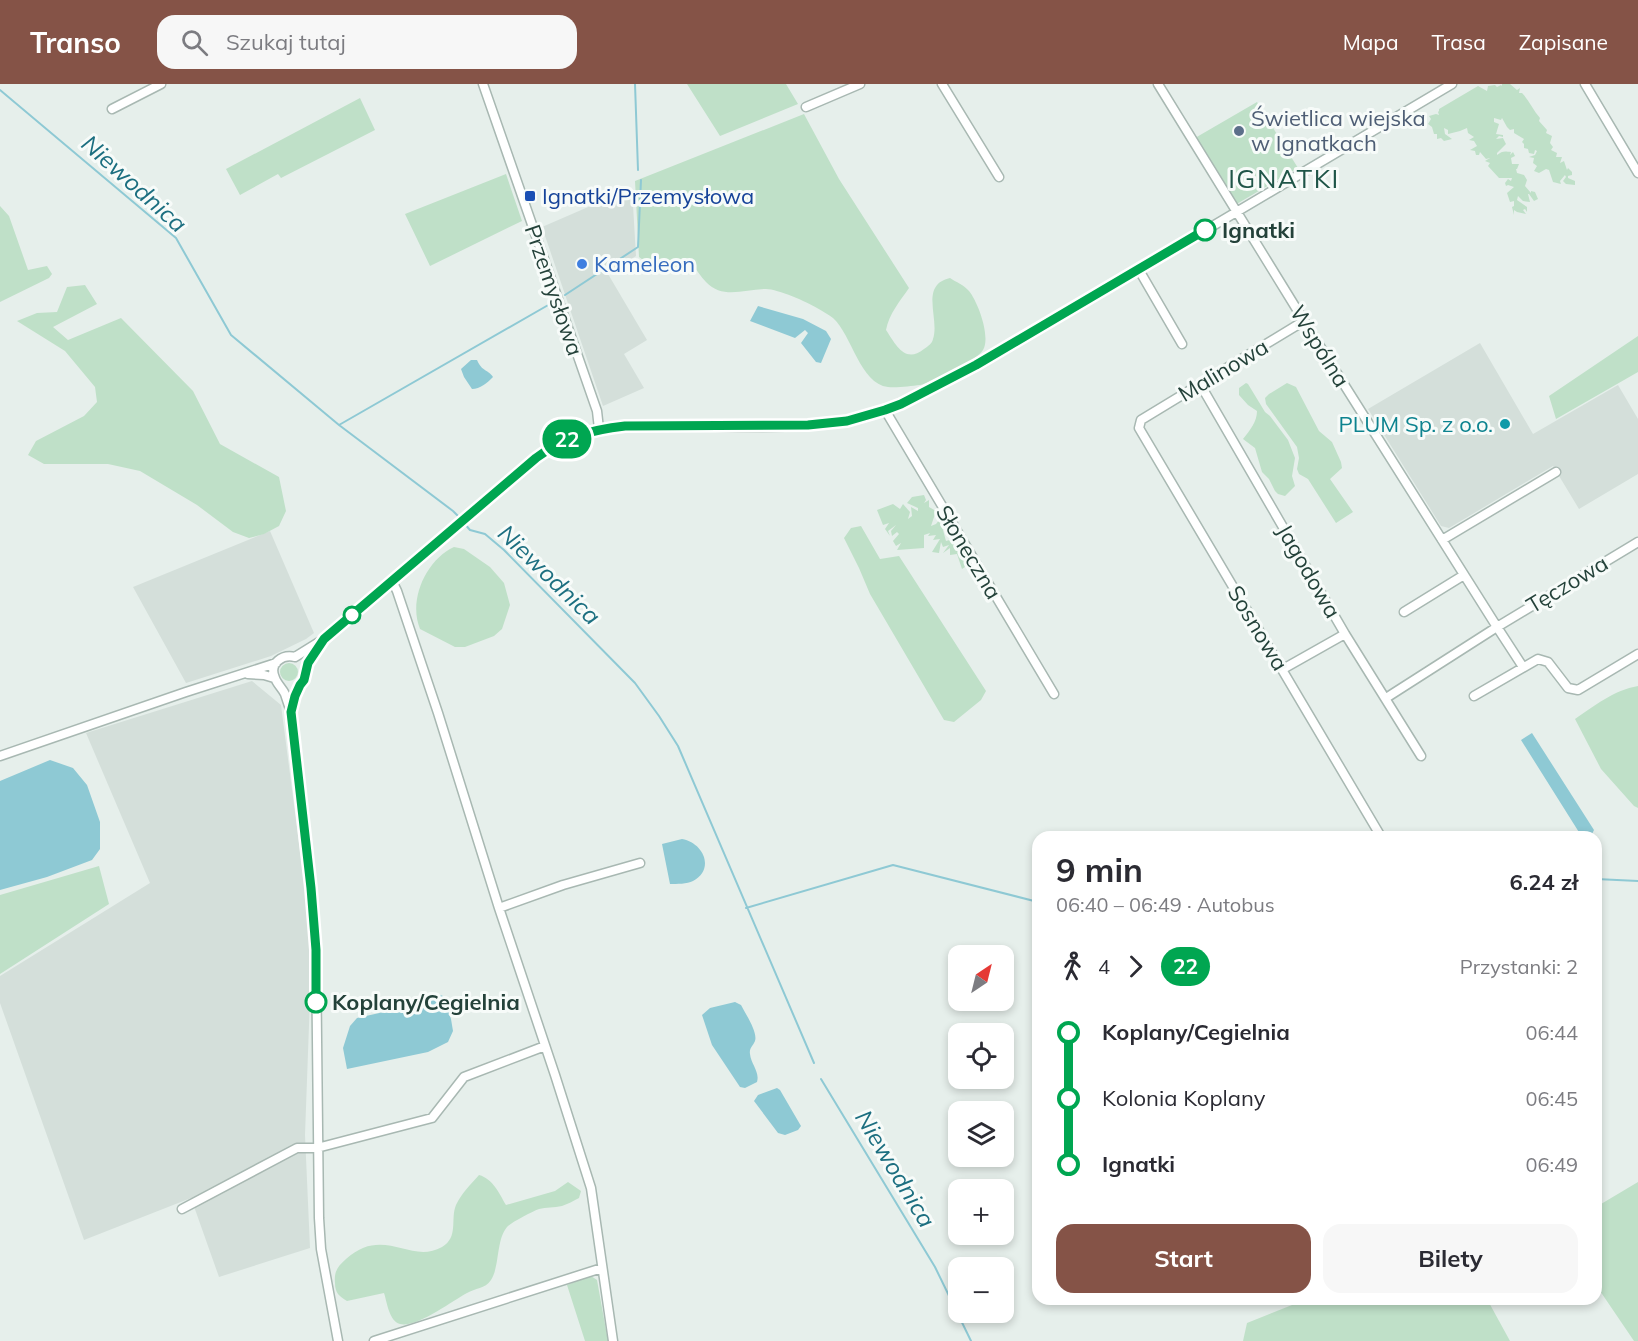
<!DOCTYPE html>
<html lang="pl">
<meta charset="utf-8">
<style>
:root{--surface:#fff;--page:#f7f7f7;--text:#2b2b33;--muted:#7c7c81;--accent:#855347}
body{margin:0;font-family:Mulish,sans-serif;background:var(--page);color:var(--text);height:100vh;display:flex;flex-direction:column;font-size:22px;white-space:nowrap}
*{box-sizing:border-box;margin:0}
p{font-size:20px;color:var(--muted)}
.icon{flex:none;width:33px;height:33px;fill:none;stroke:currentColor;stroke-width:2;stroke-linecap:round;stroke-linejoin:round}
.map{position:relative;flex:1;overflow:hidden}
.drawer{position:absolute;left:1032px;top:747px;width:570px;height:474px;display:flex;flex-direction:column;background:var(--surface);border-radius:18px;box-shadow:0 3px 9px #0003}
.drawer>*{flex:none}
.badge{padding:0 12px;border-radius:20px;font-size:21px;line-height:39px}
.needle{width:39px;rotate:35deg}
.fabs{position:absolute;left:948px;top:861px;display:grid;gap:12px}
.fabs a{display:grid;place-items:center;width:66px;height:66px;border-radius:12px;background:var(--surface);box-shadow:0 3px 9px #0003;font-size:30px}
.map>.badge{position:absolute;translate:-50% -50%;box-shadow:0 0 0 3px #fff}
.legs{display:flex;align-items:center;gap:9px;height:66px;padding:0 24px;font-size:20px}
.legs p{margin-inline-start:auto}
.overview{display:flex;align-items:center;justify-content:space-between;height:102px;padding:0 24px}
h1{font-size:33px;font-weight:700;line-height:45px}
.action{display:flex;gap:12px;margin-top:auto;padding:12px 24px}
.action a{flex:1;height:69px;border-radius:18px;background:var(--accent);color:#fff;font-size:24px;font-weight:700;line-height:69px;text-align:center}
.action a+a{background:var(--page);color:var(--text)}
ul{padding:0 24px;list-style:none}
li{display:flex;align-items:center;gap:21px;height:66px;font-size:22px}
li i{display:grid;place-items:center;width:9px;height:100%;margin:0 8px;background:currentColor}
li i::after{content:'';width:15px;height:15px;margin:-8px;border:4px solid;border-radius:50%;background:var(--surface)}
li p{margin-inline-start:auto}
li:first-child i{background:linear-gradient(#0000 50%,currentColor 0)}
li:last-child i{background:linear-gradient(currentColor 50%,#0000 0)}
header{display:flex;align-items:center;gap:36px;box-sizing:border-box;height:84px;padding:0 30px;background:var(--accent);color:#fff}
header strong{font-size:28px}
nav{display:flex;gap:33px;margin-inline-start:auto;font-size:21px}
.search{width:420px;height:54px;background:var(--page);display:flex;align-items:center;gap:15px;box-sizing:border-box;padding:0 21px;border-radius:18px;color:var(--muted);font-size:22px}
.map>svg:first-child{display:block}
.built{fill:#d4dfda}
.green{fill:#bfe0c8}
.water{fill:#8ec9d4}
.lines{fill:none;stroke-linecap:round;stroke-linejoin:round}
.stream{stroke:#8ec9d4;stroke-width:2}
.minor-casing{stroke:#a8b8b2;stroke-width:11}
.minor{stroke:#fff;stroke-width:8}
.line-1-casing{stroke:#fff;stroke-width:14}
.line-1{stroke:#00a651;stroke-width:9}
.service-dot{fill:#5c6f8a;stroke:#f7fbf9;stroke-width:2}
.transit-dot{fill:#1a4fb4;stroke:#f7fbf9;stroke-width:2}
.stop-1-dot{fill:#fff;stroke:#00a651;stroke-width:3}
.shop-dot{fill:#3f7fe0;stroke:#f7fbf9;stroke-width:2}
.culture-dot{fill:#0f9aa8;stroke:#f7fbf9;stroke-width:2}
.labels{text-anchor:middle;stroke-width:6;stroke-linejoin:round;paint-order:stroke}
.service-label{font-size:22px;fill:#4e5e75;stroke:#f7fbf9;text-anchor:start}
.transit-label{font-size:22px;fill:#164399;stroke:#f7fbf9;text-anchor:start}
.stop-label{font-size:22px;font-weight:bold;fill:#24423a;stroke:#f7fbf9;text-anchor:start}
.shop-label{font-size:22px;fill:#366cbe;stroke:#f7fbf9;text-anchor:start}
.street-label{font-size:22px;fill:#24423a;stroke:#f7fbf9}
.culture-label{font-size:22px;fill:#0d838f;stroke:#f7fbf9;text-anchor:end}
.water-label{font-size:24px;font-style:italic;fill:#1c6f80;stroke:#f7fbf9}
.quarter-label{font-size:26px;letter-spacing:1.5px;fill:#1f5548;stroke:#f7fbf9}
</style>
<header>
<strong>Transo</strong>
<div class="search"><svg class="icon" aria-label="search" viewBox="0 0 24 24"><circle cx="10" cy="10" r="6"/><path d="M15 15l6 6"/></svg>Szukaj tutaj</div>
<nav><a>Mapa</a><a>Trasa</a><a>Zapisane</a></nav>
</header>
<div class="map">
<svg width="1638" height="1257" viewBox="0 0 1638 1257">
<rect width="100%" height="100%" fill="#e6efeb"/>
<path class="built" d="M632,104L636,172L608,190L647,256L624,270L644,304L603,322L542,143Z
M1480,259L1533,350L1618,301L1638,335V390L1579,425L1553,382L1449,444L1441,442L1368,325Z
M270,447L314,549L306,555L271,572L186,599L133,503Z
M252,597L281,621L312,859L305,1051L310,1164L219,1193L191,1114L84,1156L0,919V892L150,799L86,649Z"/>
<path class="green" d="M687,0H786L798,20L720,52Z
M1502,0H1510L1517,6L1520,4L1519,9H1522C1529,16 1533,26 1540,34L1539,37L1547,46L1546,49L1552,52L1550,59L1553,63L1551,66L1557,69L1556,73H1562L1560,79L1564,77L1567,86L1568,84L1572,88V91L1568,92V94L1575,97V101L1566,100L1563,97L1566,93L1565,91L1560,97L1561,100L1553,98L1549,86L1546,85L1539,89L1534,87L1537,82L1533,79L1534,74L1529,73L1535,71L1537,67L1535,66L1534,70L1529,69L1528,65L1524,64V60L1522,58L1524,55L1514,49V45L1510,46L1507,43L1502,34L1501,36L1494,34V38L1499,40L1496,50L1503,51V53L1499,52L1496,55L1503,54L1506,60L1497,69V71C1502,67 1504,67 1511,68L1510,71L1513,68L1515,72L1511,74L1512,80H1519L1517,85H1516L1517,89L1524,91L1527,96L1525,102L1531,109V107L1535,108L1538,115L1534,117L1529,110H1528L1530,118L1523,117L1518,112L1517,116L1527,123V128L1525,125L1523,126L1526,130L1517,128L1514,126V131L1512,123L1514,122V117L1510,118L1507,109L1514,103L1508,101L1506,102L1505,99L1508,95L1511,97L1512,94H1499L1488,82L1490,79L1485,77L1490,74L1486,75L1480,68L1479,71H1476L1475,67L1470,66L1477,62L1474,57L1469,56L1474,53L1468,49L1467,44L1460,47L1448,50V46L1444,44L1445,50L1452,55L1444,57L1441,54L1437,55V50H1434L1432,43L1428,40L1431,35L1429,32L1436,30L1439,31L1438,28L1439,27V25L1478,2L1487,7L1488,2L1495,1L1497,3L1501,1L1502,2Z
M360,14L375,46L281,94L278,90L240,111L226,85Z
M1257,18L1298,84L1235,121L1195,54Z
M804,30L839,95L909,204C900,217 889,230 886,246C896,261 905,280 924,265C928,262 932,260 933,255C940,235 919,201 950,194C956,198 964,201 969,207C978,218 991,253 983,266C979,275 931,299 920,301C911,302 897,304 888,303C860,300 852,251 833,234C828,230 822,227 817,224C807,218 778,205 766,205C745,205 723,216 706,198C701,193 697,186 692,180C670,184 658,188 639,173L635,97Z
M506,90L522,137L430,182L405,130Z
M0,122L9,132L28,186L47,182L52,190L49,194L0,218Z
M85,201L97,220L53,243L68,256L121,234L193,307L220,360L279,393L286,427L279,442L264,450L249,454L233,448L197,421L140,387L108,380H44L28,371L36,357L84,332L97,318L95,303L65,267L17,237L37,229L57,228L67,203Z
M1638,252V288L1556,335L1549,312Z
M1246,299L1248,300L1265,328L1270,332L1288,356L1295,374L1292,392L1295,402L1285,412L1278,410L1275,407L1269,395L1262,388L1255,364L1243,355C1250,346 1257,338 1257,327L1248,321L1239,311V304Z
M1287,299L1296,303L1319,347L1332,358L1341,378L1342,384L1330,395L1353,428L1336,439L1308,395L1299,390L1297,385L1299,374L1297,363L1266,320L1265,314L1269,310Z
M924,411L926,416L924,419L929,416V423L936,427L931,442L936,440L940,435L946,457L953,455L968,481L962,485L957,470L950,471V464L943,469L949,461L943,463L941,458L939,469L932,468L940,455L933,456L936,451L928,452L930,449L924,451V464L897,466L901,459L896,462L893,457L899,450L897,448L892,452L891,447L896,441L888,447L890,452L885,445L889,439L883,441L877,426L893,420L900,425L903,420L910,428L908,435L912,432L911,423L918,427V424L907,419L912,413Z
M861,442L880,475L899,472L986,607L981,616L954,638L944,636L870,510L859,484L844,454L851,444Z
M454,463L464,465L490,483L504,499L510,521L502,545L494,552L465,563H455L420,545C408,516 426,476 454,463Z
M280 588a9 9 0 1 1 18 0a9 9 0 1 1-18 0Z
M1638,602V724L1634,722L1601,685L1575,635C1594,622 1614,606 1638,602Z
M99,782L109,820L0,890V811Z
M479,1091C493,1095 499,1109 506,1121L555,1107L568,1098L581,1107L579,1114C573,1117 568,1120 562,1122C554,1124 546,1123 539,1125C531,1128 512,1138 507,1143C496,1156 500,1182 491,1196C485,1205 475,1204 467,1209C452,1217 417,1244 400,1240C389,1237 387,1218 384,1209L347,1217C339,1212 335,1209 335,1199C334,1188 337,1183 346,1175C384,1141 410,1181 442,1163C459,1153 450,1135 456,1121C461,1110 471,1100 479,1091Z
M1638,1098V1257H1634L1596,1201V1123Z
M591,1192L597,1196L608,1257H585L567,1201Z
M1296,1215H1487L1510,1257H1243L1247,1239L1292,1221Z"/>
<path class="water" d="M758,222L803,235L826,247L831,255L821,279L816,278L801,259L808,249L805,246L795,254L750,237Z
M471,276H477C482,288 488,285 493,293C487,299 480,305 472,305L464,293L461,285Z
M1532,649L1594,746L1592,750L1590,749L1582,753L1521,656Z
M50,676L73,684L87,701L100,738V765L92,776L47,793L0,806V697Z
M682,755C704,759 715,785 693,797C687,800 677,800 670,800L662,760Z
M435,909L443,912L451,935L453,947L448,958L428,968L347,985L343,964L350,942L357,934L415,921Z
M735,918L741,921C745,929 758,948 755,957C753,962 749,964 750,970C751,980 760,988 757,998L745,1004L740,1003L712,961L702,931L710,924Z
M777,1004L780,1006L801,1042L798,1046L785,1051L778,1049L754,1017L758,1011Z"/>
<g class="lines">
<path class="stream" d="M635,0L638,86
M0,6L176,154L231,251L339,341L453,427L461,435
M565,211L638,163L641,96
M339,341L550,220
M464,439L470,446L485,450L504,466L635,599L659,632L678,662L814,979
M1596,795L1638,797
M746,824L893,781L1038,818
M821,995L935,1183L971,1257"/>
<g class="minor-casing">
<path id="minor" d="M483,0L597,327L599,345
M942,0L999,93
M1158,0L1304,237L1497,543L1523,583
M1585,0L1638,89
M806,23L860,0
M112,25L161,0
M1139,186L1182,260
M1304,237L1141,336L1139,344L1380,751
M1200,300L1345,550L1421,672
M885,326L1054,610
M1442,456L1556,388
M392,497L397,507L438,629L499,824L555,991L591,1104L613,1257
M1404,528L1464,491
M1283,585L1345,550
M248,590L264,591L274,594
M1474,612L1538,575L1548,578L1568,604L1578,606L1638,570
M1386,614L1497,543L1638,458
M291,627L295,612L300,601L304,596L308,579L320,560
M0,672L186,608L276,579
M499,824L563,801L640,779
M182,1125L297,1064H317L432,1034L464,993L545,962
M338,1257L321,1165L319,1134L316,866L311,804L291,628C289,622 287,616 285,610C282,604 277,600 275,594C268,579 283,570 295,573L324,555L536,374C588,337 631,342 692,342C755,343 828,348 888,325C920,313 950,296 979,279C1017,258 1055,235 1093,213C1213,142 1333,71 1452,0
M374,1257L602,1184"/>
</g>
<use href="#minor" class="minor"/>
</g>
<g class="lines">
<g class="line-1-casing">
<path id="line-1" d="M316,918V866L311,804L291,628L295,612L300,601L304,596L308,579L324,555L536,374C564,353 591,346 625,342L808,341L847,337L885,326L901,320L976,281L1205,146"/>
</g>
<use href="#line-1" class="line-1"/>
</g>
<circle class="service-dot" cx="1239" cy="47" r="6"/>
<rect class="transit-dot" x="524" y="106" width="12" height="12" rx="3"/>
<g class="stop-1-dot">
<circle cx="1205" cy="146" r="10"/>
<circle cx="352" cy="531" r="8"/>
<circle cx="316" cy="918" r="10"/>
</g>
<circle class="shop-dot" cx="582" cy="180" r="6"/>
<circle class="culture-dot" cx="1505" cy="340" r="6"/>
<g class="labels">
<g class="service-label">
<text x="1251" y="42">Świetlica wiejska<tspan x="1251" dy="25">w Ignatkach</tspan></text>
</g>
<g class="transit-label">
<text x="542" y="120">Ignatki/Przemysłowa</text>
</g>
<g class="stop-label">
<text x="1222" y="154">Ignatki</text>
<text x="332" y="926">Koplany/Cegielnia</text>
</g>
<g class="shop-label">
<text x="594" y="188">Kameleon</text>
</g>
<g class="street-label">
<text transform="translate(554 206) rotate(71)" y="8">Przemysłowa</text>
<text transform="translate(1320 262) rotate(58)" y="8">Wspólna</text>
<text transform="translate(1223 286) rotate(-31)" y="8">Malinowa</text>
<text transform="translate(969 468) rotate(59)" y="8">Słoneczna</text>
<text transform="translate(1309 487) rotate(60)" y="8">Jagodowa</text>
<text transform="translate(1567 500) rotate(-31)" y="8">Tęczowa</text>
<text transform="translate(1258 544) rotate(59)" y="8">Sosnowa</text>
</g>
<g class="culture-label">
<text x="1493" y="348">PLUM Sp. z o.o.</text>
</g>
<g class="water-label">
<text transform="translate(134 100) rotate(42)" y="8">Niewodnica</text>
<text transform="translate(549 491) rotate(44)" y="8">Niewodnica</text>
<text transform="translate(895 1085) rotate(59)" y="8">Niewodnica</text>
</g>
<g class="quarter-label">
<text x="1284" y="104">IGNATKI</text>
</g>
</g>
</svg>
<div class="fabs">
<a><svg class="needle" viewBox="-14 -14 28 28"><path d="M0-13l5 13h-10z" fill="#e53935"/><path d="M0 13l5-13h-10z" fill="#7c7c81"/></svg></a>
<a><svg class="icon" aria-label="locate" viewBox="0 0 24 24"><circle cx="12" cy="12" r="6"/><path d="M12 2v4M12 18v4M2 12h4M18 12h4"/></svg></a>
<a><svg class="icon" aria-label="layers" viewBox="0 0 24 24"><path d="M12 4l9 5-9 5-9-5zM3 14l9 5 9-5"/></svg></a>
<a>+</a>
<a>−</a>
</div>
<b class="badge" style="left:567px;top:355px;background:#00a651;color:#fff">22</b>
<section class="drawer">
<div class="overview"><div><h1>9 min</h1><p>06:40 – 06:49 · Autobus</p></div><b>6.24 zł</b></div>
<div class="legs"><svg class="icon" aria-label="walk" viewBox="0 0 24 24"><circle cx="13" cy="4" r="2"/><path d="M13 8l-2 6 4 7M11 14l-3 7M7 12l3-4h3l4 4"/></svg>4<svg class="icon" aria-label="forward" viewBox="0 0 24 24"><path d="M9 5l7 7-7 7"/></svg><b class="badge" style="background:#00a651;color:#fff">22</b><p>Przystanki: 2</p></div>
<ul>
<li><i style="color:#00a651"></i><b>Koplany/Cegielnia</b><p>06:44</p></li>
<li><i style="color:#00a651"></i><span>Kolonia Koplany</span><p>06:45</p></li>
<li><i style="color:#00a651"></i><b>Ignatki</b><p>06:49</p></li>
</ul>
<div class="action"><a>Start</a><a>Bilety</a></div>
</section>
</div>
